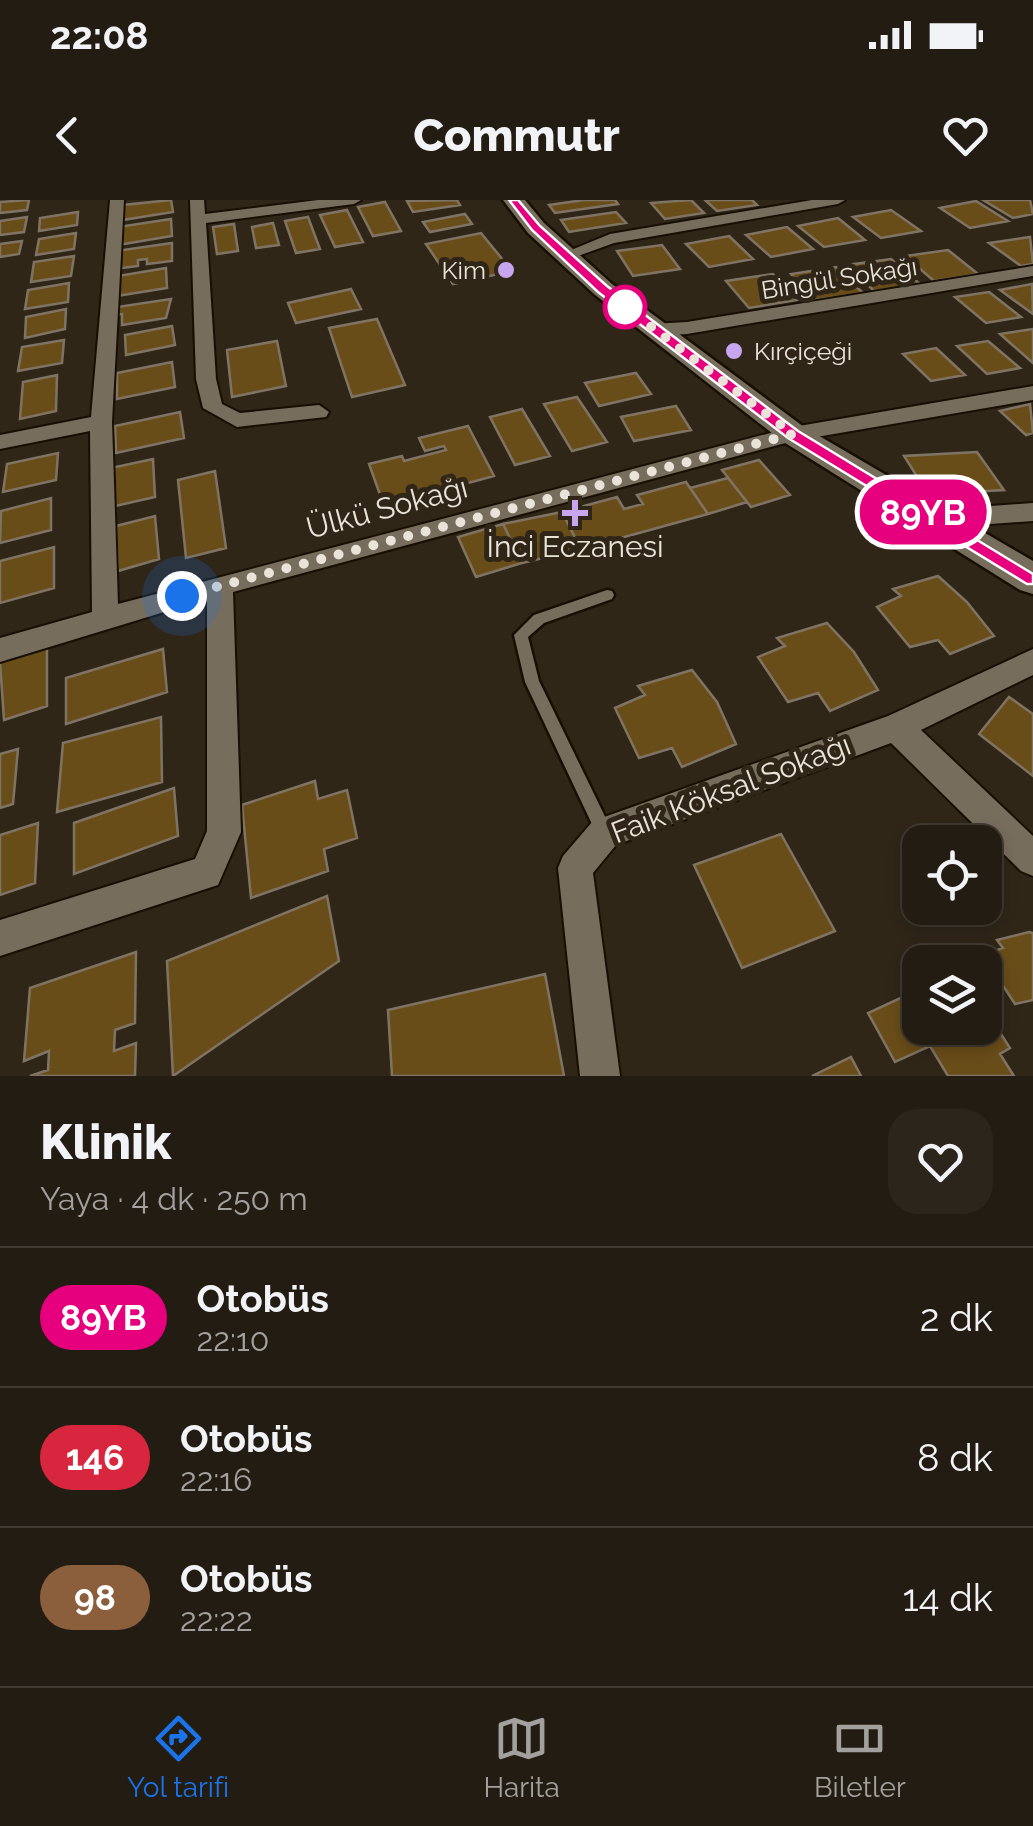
<!DOCTYPE html>
<html lang="tr">
<meta charset="utf-8">
<style>
:root{--surface:#231c12;--page:#2b251b;--text:#f1f3f6;--muted:#a3a19f;--line:#403a32;--accent:#1a73e8}
body{margin:0;font-family:Raleway,sans-serif;background:var(--page);color:var(--text);height:100vh;display:flex;flex-direction:column;font-size:38px;white-space:nowrap}
*{box-sizing:border-box;margin:0}
p{font-size:32px;color:var(--muted)}
.icon{flex:none;width:55px;height:55px;fill:none;stroke:currentColor;stroke-width:2;stroke-linecap:round;stroke-linejoin:round}
.map{position:relative;height:876px;overflow:hidden}
.side{display:flex;flex-direction:column;background:var(--surface);flex:1}
.side>*{flex:none}
.badge{padding:0 20px;border-radius:32px;font-size:35px;line-height:65px}
.controls{position:absolute;left:902px;top:625px;display:grid;gap:20px}
.controls a{display:grid;place-items:center;width:100px;height:100px;border-radius:20px;background:var(--surface);box-shadow:0 5px 15px #0003,0 0 0 2px var(--line);font-size:50px}
.you{position:absolute;width:50px;height:50px;margin:-25px;border:8px solid #fff;border-radius:50%;background:#1a73e8;box-shadow:0 0 0 15px #1a73e833}
.map>.badge{position:absolute;translate:-50% -50%;box-shadow:0 0 0 5px #fff}
.round{display:grid;place-items:center;flex:none;width:105px;height:105px;border-radius:30px;background:var(--page)}
.head{display:flex;align-items:center;justify-content:space-between;height:170px;padding:0 40px}
h1{font-size:48px;font-weight:800;line-height:75px}
ul{padding:0;list-style:none}
li{display:flex;align-items:center;gap:30px;height:140px;padding:0 40px;border-top:2px solid var(--line)}
li div{flex:1}
li b{display:block;font-size:38px}
li em{font-style:normal}
li .badge{min-width:110px;font-weight:700;text-align:center}
.status{display:flex;justify-content:space-between;align-items:center;height:70px;padding:0 50px;background:var(--surface);direction:ltr}
.status svg{height:28px;fill:currentColor}
header{display:flex;justify-content:space-between;align-items:center;height:130px;padding:0 40px;background:var(--surface);font-size:45px;font-weight:800}
.dock{display:flex;justify-content:space-around;align-items:center;height:140px;border-top:2px solid var(--line);background:var(--surface);font-size:28px;color:var(--muted)}
.dock a{display:grid;justify-items:center;gap:5px}
.dock .active{color:var(--accent)}
.map>svg:first-child{display:block}
.building{fill:#694d19;stroke:#7f7464;stroke-width:2.5}
.lines{fill:none;stroke-linecap:round;stroke-linejoin:round}
.lane-casing{stroke:#170f03;stroke-width:5}
.street-casing{stroke:#170f03;stroke-width:4}
.secondary-casing{stroke:#170f03;stroke-width:5}
.lane{fill:#776d5d;fill-rule:evenodd}
.street{fill:#776d5d;fill-rule:evenodd}
.secondary{fill:#776d5d;fill-rule:evenodd}
.line{fill:#e6007e;stroke:#fff;stroke-width:2.5}
.walk{stroke:#e9e3da;stroke-width:10;stroke-dasharray:0 18}
.poi-dot{fill:#c8a5ef;stroke:#2f2618;stroke-width:4}
.stop-dot{fill:#fff;stroke:#e6007e;stroke-width:5}
.labels{text-anchor:middle;stroke-width:10;stroke-linejoin:round;paint-order:stroke}
.far-poi-label{font-size:25px;fill:#e9e3da;stroke:#2f2618;text-anchor:end}
.far-street-label{font-size:25px;fill:#e9e3da;stroke:#2f2618}
.street-label{font-size:30px;fill:#e9e3da;stroke:#2f2618}
.poi-label{font-size:30px;fill:#e9e3da;stroke:#2f2618}
</style>
<div class="status"><b>22:08</b><svg viewBox="0 0 49 12"><path d="M0 12V9h3v3zM5 12V6h3v6zM10 12V3h3v9zM15 12V0h3v12zM26 1h20v11H26zM47 4h2v5h-2z"/></svg></div>
<header><svg class="icon" aria-label="back" viewBox="0 0 24 24"><path d="M15 5l-7 7 7 7"/></svg>Commutr<svg class="icon" aria-label="heart" viewBox="0 0 24 24"><path d="M12 20l-8-8c-3-5 5-10 8-4 3-6 11-1 8 4z"/></svg></header>
<div class="map">
<svg width="1033" height="876" viewBox="0 0 1033 876">
<rect width="100%" height="100%" fill="#2f2618"/>
<path class="building" d="M29,0L27,10L0,13V2Z
M171,0L173,12L123,20V5Z
M457,0L460,5L413,12L407,1Z
M584,0H615L618,4L555,13L549,5Z
M691,0L704,13L665,19L651,3Z
M705,0H752L757,5L717,11Z
M983,0H1030L1033,14L1013,18Z
M976,1L1008,21L970,28L940,8Z
M385,2L401,31L373,36L358,7Z
M347,10L363,42L335,47L320,15Z
M891,10L921,31L881,38L853,17Z
M78,12L77,25L39,31L40,18Z
M616,12L626,23L569,32L561,20Z
M465,14L472,24L430,32L423,22Z
M27,17L24,32L0,35V21Z
M308,17L320,49L296,53L285,21Z
M838,18L865,40L824,47L798,26Z
M171,19L172,36L118,45V27Z
M273,23L279,45L256,48L252,27Z
M234,24L238,51L217,54L213,27Z
M787,27L813,49L771,57L746,35Z
M76,33L74,49L36,55L39,39Z
M481,33L512,71L453,84L426,44Z
M729,36L753,59L709,67L686,44Z
M1030,37L1033,64L1021,66L989,43Z
M22,41L19,54L0,57V44Z
M172,43V61L147,64V59L138,60V66L114,69L116,51Z
M662,45L680,69L633,76L617,51Z
M948,50L978,74L934,81L905,56Z
M74,56L71,76L31,82L34,62Z
M891,59L920,84L874,91L847,65Z
M836,67L863,93L815,100L791,74Z
M166,68L167,88L117,96L118,76Z
M773,74L797,100L749,108L726,81Z
M69,83L68,102L25,109L28,90Z
M1032,84L1033,114L1000,90Z
M351,89L361,109L296,123L288,103Z
M989,92L1021,117L986,123L955,97Z
M171,99L166,118L122,125V114L116,115L117,107Z
M66,109L65,129L25,138L26,117Z
M377,119L405,185L352,197L329,128Z
M172,126L175,145L126,155L125,135Z
M1033,129V163L1000,134Z
M64,140L62,163L18,171L22,147Z
M277,141L286,186L232,197L227,150Z
M988,141L1020,168L987,174L957,146Z
M936,148L965,175L931,181L903,154Z
M172,162L175,187L117,199V173Z
M636,173L651,194L599,206L585,183Z
M57,175L56,211L20,219L23,182Z
M577,197L607,242L572,251L544,204Z
M1030,204L1033,233L1026,235L1000,211Z
M676,206L691,230L634,241L621,217Z
M522,209L550,256L515,265L490,217Z
M180,212L184,238L116,253L115,226Z
M468,226L494,276L384,306L369,264L402,256L404,261L446,250L444,246L425,251L419,238Z
M977,252L1004,290L928,294L904,256Z
M58,253L56,280L3,292L7,264Z
M153,259L155,297L111,307V268Z
M759,260L790,295L751,307L722,270Z
M215,271L226,348L186,358L178,280Z
M728,278L747,302L708,314L690,288Z
M686,282L708,314L581,349L562,312L617,297L624,309L643,304L637,295Z
M51,298V330L0,343L1,311Z
M562,312L581,349L522,363L503,324Z
M155,316L159,359L118,371L116,326Z
M503,324L522,363L476,377L458,337Z
M54,347V388L0,403V361Z
M938,376L967,402L994,436L950,454L938,440L910,447L877,407L901,396L893,389Z
M827,423L854,452L878,490L830,511L818,493L788,502L758,457L785,446L777,438Z
M47,447V506L4,520L0,462Z
M163,449L167,492L66,524V478Z
M692,470L717,502L736,544L682,567L672,548L639,558L615,508L645,495L638,486Z
M1009,497L1033,514V576L979,534Z
M161,517L162,582L57,612L63,543Z
M18,549L13,604L0,608V554Z
M315,581L318,599L347,590L357,638L324,649L328,671L251,698L242,605Z
M174,588L178,636L74,674V623Z
M38,623L35,683L0,695V635Z
M781,634L835,731L742,768L694,665Z
M327,696L339,761L173,876L167,761Z
M1029,732L1033,733V800L1015,804L983,755L1003,748L997,740Z
M136,752L135,823L115,830L114,851L136,843L135,876H30L48,870L49,851L24,861L30,788Z
M545,774L564,876H392L388,810Z
M920,789V828H985V809L1010,848L1000,854L1014,876H948L930,846L895,862L868,813Z
M851,857L861,876H812Z"/>
<g class="lines">
<g class="lane-casing">
<path id="lane" d="M607,390L612,391L614,395L612,399L544,423L528,437L539,481L613,633L611,639L605,641L599,639L525,482L514,435L534,415Z"/>
</g>
<g class="street-casing">
<path id="street" d="M110,0H124L112,222L118,404L793,227L1033,186V200L793,241L233,392L241,632L218,685L0,756V720L195,659L207,631V399L0,462V438L92,412L90,231L0,249V235L91,217Z
M190,0H204L205,14L318,0H361L354,4L206,23L216,179L222,204L240,213L319,205L329,212L326,217L237,227L203,208L196,179Z
M812,0H845L838,4L614,43L567,60L559,55L610,34Z
M1033,66V76L687,134L652,136L643,130L652,124L687,122Z
M1033,303V321L935,328L923,319L935,310Z
M1033,449V475L921,530L1033,636V676L1021,671L891,543L616,645L593,673L620,876H580L558,668L563,656L593,621L888,516Z"/>
</g>
<g class="secondary-casing">
<path id="secondary" d="M503,0H525L544,23L612,84L804,227L1033,361V394L1020,390L782,241L594,94L528,33Z"/>
</g>
<use href="#lane" class="lane"/>
<use href="#street" class="street"/>
<use href="#secondary" class="secondary"/>
</g>
<path class="line" d="M509,0H518L540,26L607,86L798,231L1033,374V384H1027L788,238L598,92L532,30Z"/>
<g class="lines">
<path class="walk" d="M182,396L793,234L625,107"/>
</g>
<g class="poi-dot">
<circle cx="506" cy="70" r="10"/>
<circle cx="734" cy="151" r="10"/>
<path d="M570 298h10v10h10v10h-10v10h-10v-10h-10v-10h10z"/>
</g>
<circle class="stop-dot" cx="625" cy="107" r="20"/>
<g class="labels">
<g class="far-poi-label">
<text x="486" y="79">Kim</text>
<text x="754" y="160" text-anchor="start">Kırçiçeği</text>
</g>
<g class="far-street-label">
<text transform="translate(839 78) rotate(-9)" y="9">Bingül Sokağı</text>
</g>
<g class="street-label">
<text transform="translate(387 308) rotate(-15)" y="10">Ülkü Sokağı</text>
<text transform="translate(731 589) rotate(-21)" y="10">Faik Köksal Sokağı</text>
</g>
<g class="poi-label">
<text x="575" y="357">İnci Eczanesi</text>
</g>
</g>
</svg>
<div class="controls">
<a><svg class="icon" aria-label="locate" viewBox="0 0 24 24"><circle cx="12" cy="12" r="6"/><path d="M12 2v4M12 18v4M2 12h4M18 12h4"/></svg></a>
<a><svg class="icon" aria-label="layers" viewBox="0 0 24 24"><path d="M12 4l9 5-9 5-9-5zM3 14l9 5 9-5"/></svg></a>
</div>
<div class="you" style="left:182px;top:396px"></div>
<b class="badge" style="left:923px;top:312px;background:#e6007e;color:#fff">89YB</b>
</div>
<section class="side">
<div class="head"><div><h1>Klinik</h1><p>Yaya · 4 dk · 250 m</p></div><a class="round"><svg class="icon" aria-label="heart" viewBox="0 0 24 24"><path d="M12 20l-8-8c-3-5 5-10 8-4 3-6 11-1 8 4z"/></svg></a></div>
<ul>
<li><span class="badge" style="background:#e6007e;color:#fff">89YB</span><div><b>Otobüs</b><p>22:10</p></div><em>2 dk</em></li>
<li><span class="badge" style="background:#d7263d;color:#fff">146</span><div><b>Otobüs</b><p>22:16</p></div><em>8 dk</em></li>
<li><span class="badge" style="background:#8b5e3c;color:#fff">98</span><div><b>Otobüs</b><p>22:22</p></div><em>14 dk</em></li>
</ul>
</section>
<nav class="dock">
<a class="active"><svg class="icon" aria-label="directions" viewBox="0 0 24 24"><path d="M12 3l9 9-9 9-9-9zM9 14v-3h6M13 9l2 2-2 2"/></svg>Yol tarifi</a>
<a><svg class="icon" aria-label="map" viewBox="0 0 24 24"><path d="M3 6l6-2 6 2 6-2v14l-6 2-6-2-6 2zM9 4v14M15 6v14"/></svg>Harita</a>
<a><svg class="icon" aria-label="tickets" viewBox="0 0 24 24"><path d="M3 7h18v10H3zM15 7v10"/></svg>Biletler</a>
</nav>
